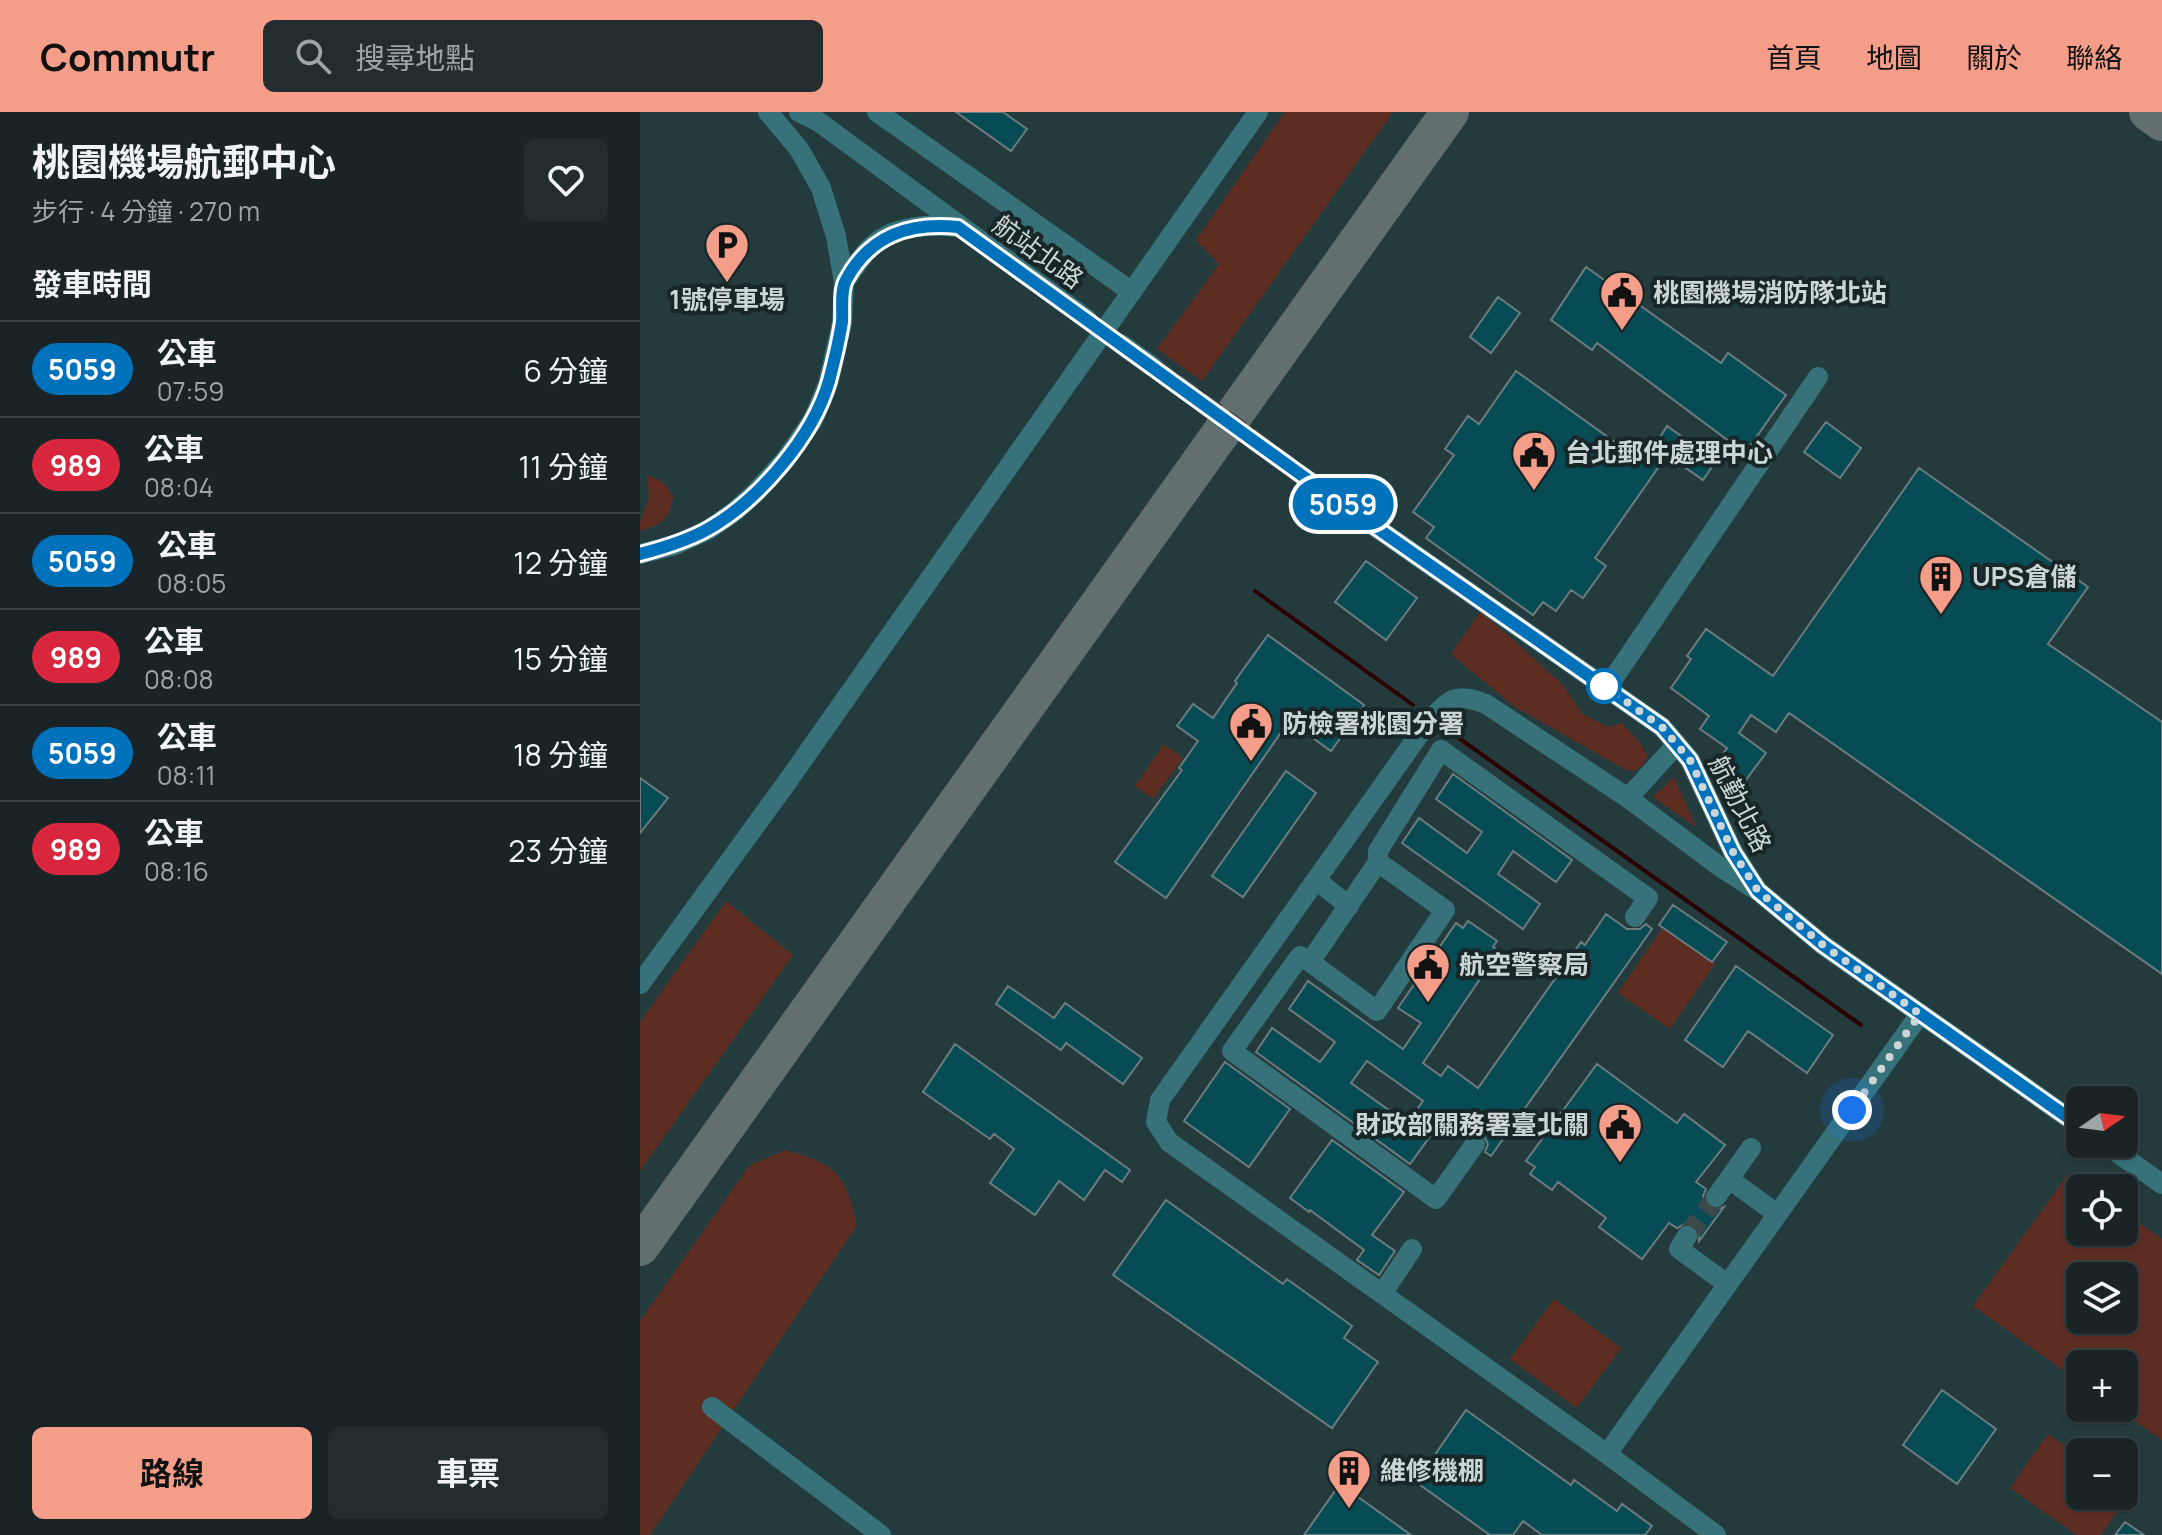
<!DOCTYPE html>
<html lang="zh-TW">
<meta charset="utf-8">
<style>
:root{--surface:#1a2426;--page:#232c2e;--text:#f1f3f6;--muted:#9fa4a7;--line:#384143;--accent:#f49e8a}
body{margin:0;font-family:Manrope,"Noto Sans TC",sans-serif;background:var(--page);color:var(--text);height:100vh;display:flex;flex-direction:column;font-size:30px;white-space:nowrap}
*{box-sizing:border-box;margin:0}
p{font-size:26px;color:var(--muted)}
.icon{flex:none;width:44px;height:44px;fill:none;stroke:currentColor;stroke-width:2;stroke-linecap:round;stroke-linejoin:round}
.map{position:relative;flex:1;overflow:hidden}
.side{display:flex;flex-direction:column;background:var(--surface);width:640px}
.side>*{flex:none}
.badge{padding:0 16px;border-radius:26px;font-size:28px;line-height:52px}
.needle{width:52px;rotate:76deg}
.fabs{position:absolute;left:1426px;top:974px;display:grid;gap:16px}
.fabs a{display:grid;place-items:center;width:72px;height:72px;border-radius:12px;background:var(--surface);box-shadow:0 2px 6px #0004,0 0 0 2px var(--line);font-size:40px}
.you{position:absolute;width:40px;height:40px;margin:-20px;border:6px solid #fff;border-radius:50%;background:#1a73e8;box-shadow:0 0 0 12px #1a73e833}
.map>.badge{position:absolute;translate:-50% -50%;box-shadow:0 0 0 4px #fff}
h2{padding:0 32px;font-size:30px;line-height:72px}
.round{display:grid;place-items:center;flex:none;width:84px;height:84px;border-radius:12px;background:var(--page)}
.head{display:flex;align-items:center;justify-content:space-between;height:136px;padding:0 32px}
h1{font-size:38px;font-weight:700;line-height:60px}
.primary-button{display:flex;gap:16px;margin-top:auto;padding:16px 32px}
.primary-button a{flex:1;height:92px;border-radius:12px;background:var(--accent);color:#111;font-size:32px;font-weight:700;line-height:92px;text-align:center}
.primary-button a+a{background:var(--page);color:var(--text)}
ul{padding:0;list-style:none}
li{display:flex;align-items:center;gap:24px;height:96px;padding:0 32px;border-top:2px solid var(--line)}
li div{flex:1}
li b{display:block;font-size:30px}
li em{font-style:normal}
li .badge{min-width:88px;font-weight:700;text-align:center}
header{display:flex;align-items:center;gap:48px;box-sizing:border-box;height:112px;padding:0 40px;background:var(--accent);color:#111}
header strong{font-size:38px}
nav{display:flex;gap:44px;margin-inline-start:auto;font-size:28px}
.search{width:560px;height:72px;background:var(--page);display:flex;align-items:center;gap:20px;box-sizing:border-box;padding:0 28px;border-radius:12px;color:var(--muted);font-size:30px}
main{display:flex;flex:1;min-height:0}
.map>svg:first-child{display:block}
.built{fill:#243b3e;fill-rule:evenodd}
.green{fill:#5e2d22;fill-rule:evenodd}
.lines{fill:none;stroke-linecap:round;stroke-linejoin:round}
.stream{stroke:#2c0000;stroke-width:4}
.taxiway{stroke:#626e70;stroke-width:38}
.building{fill:#074c54;stroke:#6c7c7e;stroke-width:2;fill-rule:evenodd}
.minor-tunnel{stroke:#3c494b;stroke-width:20;stroke-dasharray:20 10;stroke-linecap:butt}
.minor{stroke:#37727a;stroke-width:20}
.line-casing{stroke:#fff;stroke-width:18}
.line{stroke:#0072bc;stroke-width:12}
.walk{stroke:#cdd6d7;stroke-width:8;stroke-dasharray:0 14.4}
.stop-dot{fill:#fff;stroke:#0072bc;stroke-width:4}
.labels{text-anchor:middle;stroke-width:8;stroke-linejoin:round;paint-order:stroke}
.street-label{font-size:26px;fill:#cdd6d7;stroke:#182628}
.poi-label{font-size:26px;font-weight:bold;fill:#cdd6d7;stroke:#182628;text-anchor:start}
</style>
<header>
<strong>Commutr</strong>
<div class="search"><svg class="icon" aria-label="search" viewBox="0 0 24 24"><circle cx="10" cy="10" r="6"/><path d="M15 15l6 6"/></svg>搜尋地點</div>
<nav><a>首頁</a><a>地圖</a><a>關於</a><a>聯絡</a></nav>
</header>
<main>
<section class="side">
<div class="head"><div><h1>桃園機場航郵中心</h1><p>步行 · 4 分鐘 · 270 m</p></div><a class="round"><svg class="icon" aria-label="heart" viewBox="0 0 24 24"><path d="M12 20l-8-8c-3-5 5-10 8-4 3-6 11-1 8 4z"/></svg></a></div>
<h2>發車時間</h2>
<ul>
<li><span class="badge" style="background:#0072bc;color:#fff">5059</span><div><b>公車</b><p>07:59</p></div><em>6 分鐘</em></li>
<li><span class="badge" style="background:#d7263d;color:#fff">989</span><div><b>公車</b><p>08:04</p></div><em>11 分鐘</em></li>
<li><span class="badge" style="background:#0072bc;color:#fff">5059</span><div><b>公車</b><p>08:05</p></div><em>12 分鐘</em></li>
<li><span class="badge" style="background:#d7263d;color:#fff">989</span><div><b>公車</b><p>08:08</p></div><em>15 分鐘</em></li>
<li><span class="badge" style="background:#0072bc;color:#fff">5059</span><div><b>公車</b><p>08:11</p></div><em>18 分鐘</em></li>
<li><span class="badge" style="background:#d7263d;color:#fff">989</span><div><b>公車</b><p>08:16</p></div><em>23 分鐘</em></li>
</ul>
<div class="primary-button"><a>路線</a><a>車票</a></div>
</section>
<div class="map">
<svg width="1522" height="1423" viewBox="0 0 1522 1423">
<rect width="100%" height="100%" fill="#223032"/>
<path class="built" d="M0,0H1522V1423H0ZM1440,988H1484V1032H1440ZM1440,1076H1484V1120H1440ZM1440,1164H1484V1208H1440ZM1440,1252H1484V1296H1440ZM1440,1340H1484V1384H1440Z"/>
<path class="green" d="M645,0H753L562,269L517,237L579,152L556,128Z
M7,362L24,371L33,384C30,407 22,413 0,419V409L9,386Z
M841,499L921,571L943,602L968,615L982,611L999,630L1008,644L1003,653L995,659L986,658L875,595L811,542Z
M524,632L543,646L513,687L495,674Z
M1034,665L1056,715L1013,685Z
M86,789L153,843L0,1059V910Z
M1023,815L1075,852L1030,917L978,881Z
M146,1038C197,1053 205,1061 217,1113L10,1423H0V1209L110,1053Z
M1428,1062L1449,1076H1440V1120H1484V1100L1522,1127V1328L1477,1296H1484V1252H1440V1270L1333,1194ZM1440,1164H1484V1208H1440Z
M914,1187L981,1236L937,1296L870,1247Z
M1408,1322L1440,1345V1384H1484V1376L1490,1380L1461,1423H1437L1370,1376Z"/>
<g class="lines">
<path class="stream" d="M615,479L773,593
M809,619L1221,913"/>
<path class="taxiway" d="M1508,0L1522,10
M0,1135L810,0"/>
</g>
<path class="building" d="M316,0H363L387,17L371,39Z
M946,155L1081,251L1088,241L1146,283L1105,341L957,231L952,238L911,208Z
M858,185L880,201L851,241L830,225Z
M876,259L1004,351L1027,314L1076,349L1063,368L1027,343L955,446L966,454L943,486L931,478L916,499L903,490L893,503L786,426L794,415L773,400L814,343L805,337L828,304L839,312Z
M1186,310L1221,336L1200,366L1164,340Z
M1279,356L1448,475L1408,532L1522,610V862L1149,601L1136,620L1111,603L1099,621L1126,641L1105,669L1078,649L1087,636L1060,617L1069,604L1031,576L1051,547L1047,544L1066,517L1133,564Z
M726,449L777,486L746,528L695,490Z
M628,523L724,593L691,639L649,609L526,786L475,750L542,658L539,656L558,629L537,614L553,592L573,606L597,571L595,569Z
M646,659L676,681L603,785L572,764Z
M813,662L932,748L916,770L873,739L858,762L900,792L883,817L762,731L779,706L827,741L842,720L796,687Z
M0,666L28,686L0,721Z
M1033,793L1087,830L1072,850L1019,813Z
M966,802L987,817H1000L1006,812L1012,817L851,1044L845,1040L848,1032L843,1022L835,1019L824,1025L802,1008L770,1052L616,940L632,916L680,950L695,930L649,897L668,869L763,937L781,911L758,896L816,811L823,816L828,809L857,829L853,835L859,839L783,951L801,964L808,954L838,976L941,830L945,833ZM727,949L783,989L767,1011L711,971Z
M1096,854L1193,923L1167,961L1108,919L1083,955L1045,928Z
M368,874L414,906L425,891L502,946L483,972L426,931L421,938L356,892Z
M315,932L490,1058L482,1070L465,1058L444,1088L419,1069L395,1103L350,1071L374,1037L354,1022L350,1027L283,980Z
M585,950L650,997L609,1055L544,1009Z
M957,952L1037,1011L1044,1002L1085,1033L1056,1070L1066,1077L1063,1084L1068,1095L1075,1098L1084,1095L1059,1129V1119L1053,1113L1047,1111L1037,1116L1029,1111L1002,1147L959,1115L966,1106L918,1070L912,1078L890,1062L895,1055L886,1049Z
M692,1028L764,1080L732,1123L755,1139L739,1163L717,1148L724,1138L670,1098L669,1100L650,1086Z
M526,1088L643,1172L647,1167L712,1214L704,1226L738,1250L692,1316L473,1163Z
M1302,1278L1356,1317L1317,1372L1263,1333Z
M826,1298L931,1373L934,1368L977,1399L982,1392L1012,1414L1005,1423H902L883,1409L873,1423H850L776,1370Z
M700,1372L771,1423H664Z
M1485,1410L1504,1423H1475Z"/>
<g class="lines">
<path class="minor-tunnel" d="M512,254L671,370
M1047,1124L1076,1085"/>
<path class="minor" d="M159,0L179,10L447,207
M237,0L492,180
M204,170C213,159 221,144 232,134C254,113 289,112 317,115
M481,232L512,254
M671,370L1022,615L1050,648L1093,740L1118,779L1183,833L1440,1014
M0,442L35,433L68,418L94,400L115,381L145,348L173,308L188,272L202,211L204,170L196,124L181,76L159,37L128,0
M967,576L1178,265
M988,686L1037,632
M738,750V739L801,638L1008,786L995,805
M738,750L805,798L737,899L670,850Z
M676,768L709,794
M670,850L660,844L592,939L796,1087L835,1032
M0,872L145,673L618,0
M1465,1032L1522,1072
M1089,1067L1111,1036
M1076,1085L1089,1067L1137,1102
M1047,1124L1039,1137L1087,1172
M742,1182L772,1137
M72,1295L241,1423
M967,1342L1280,902
M1076,1423L967,1342L529,1030L516,1010L520,988L788,610C810,587 814,580 846,592L988,686L1079,754L1118,779"/>
</g>
<g class="lines">
<g class="line-casing">
<path id="line" d="M0,442C23,436 47,429 68,417C118,389 173,325 189,269C194,250 199,229 202,210C203,197 200,179 206,168C230,123 270,110 318,115L671,370L1022,615L1050,648L1093,740L1118,779L1183,833L1440,1014"/>
</g>
<use href="#line" class="line"/>
<path class="walk" d="M964,574L1022,615L1050,648L1093,740L1118,779L1183,833L1280,902L1212,998"/>
</g>
<defs>
<g id="parking-pin" transform="scale(2.3)"><path d="M0 17L-7.5 6A9.5 9.5 0 1 1 7.5 6Z" fill="#f49e8a" stroke="#182628"/><path d="M-3.5-5.5H1a3.5 3.5 0 0 1 0 7H-1V5.5H-3.5ZM-1-3.4V-.6H.8a1.4 1.4 0 0 0 0-2.8Z" fill="#111"/></g>
<g id="civic-pin" transform="scale(2.3)"><path d="M0 17L-7.5 6A9.5 9.5 0 1 1 7.5 6Z" fill="#f49e8a" stroke="#182628"/><path d="M-.6-6.5H3V-4.5H.6V-3L4-1V1h2V6H-6V1h2V-1L-.6-3ZM-1.2 2.5V6h2.4V2.5Z" fill="#111"/></g>
<g id="building-pin" transform="scale(2.3)"><path d="M0 17L-7.5 6A9.5 9.5 0 1 1 7.5 6Z" fill="#f49e8a" stroke="#182628"/><path d="M-4-6H4V6H1V3H-1V6H-4ZM-2.5-4.3h1.7v1.8h-1.7ZM.8-4.3h1.7v1.8H.8ZM-2.5-1h1.7V.8h-1.7ZM.8-1h1.7V.8H.8Z" fill="#111"/></g>
</defs>
<g fill-rule="evenodd">
<use href="#parking-pin" x="87" y="133"/>
<use href="#civic-pin" x="982" y="181"/>
<use href="#civic-pin" x="894" y="341"/>
<use href="#building-pin" x="1301" y="465"/>
<use href="#civic-pin" x="611" y="612"/>
<use href="#civic-pin" x="788" y="853"/>
<use href="#civic-pin" x="980" y="1013"/>
<use href="#building-pin" x="709" y="1359"/>
</g>
<circle class="stop-dot" cx="964" cy="574" r="16"/>
<g class="labels">
<g class="street-label">
<text transform="translate(398 140) rotate(36)" y="9">航站北路</text>
<text transform="translate(1100 692) rotate(63)" y="9">航勤北路</text>
</g>
<g class="poi-label">
<text x="1013" y="190">桃園機場消防隊北站</text>
<text x="87" y="197" text-anchor="middle">1號停車場</text>
<text x="925" y="350">台北郵件處理中心</text>
<text x="1332" y="474">UPS倉儲</text>
<text x="642" y="621">防檢署桃園分署</text>
<text x="819" y="862">航空警察局</text>
<text x="949" y="1022" text-anchor="end">財政部關務署臺北關</text>
<text x="740" y="1368">維修機棚</text>
</g>
</g>
</svg>
<div class="fabs">
<a><svg class="needle" viewBox="-14 -14 28 28"><path d="M0-13l5 13h-10z" fill="#e53935"/><path d="M0 13l5-13h-10z" fill="#9fa4a7"/></svg></a>
<a><svg class="icon" aria-label="locate" viewBox="0 0 24 24"><circle cx="12" cy="12" r="6"/><path d="M12 2v4M12 18v4M2 12h4M18 12h4"/></svg></a>
<a><svg class="icon" aria-label="layers" viewBox="0 0 24 24"><path d="M12 4l9 5-9 5-9-5zM3 14l9 5 9-5"/></svg></a>
<a>+</a>
<a>−</a>
</div>
<div class="you" style="left:1212px;top:998px"></div>
<b class="badge" style="left:703px;top:392px;background:#0072bc;color:#fff">5059</b>
</div>
</main>
